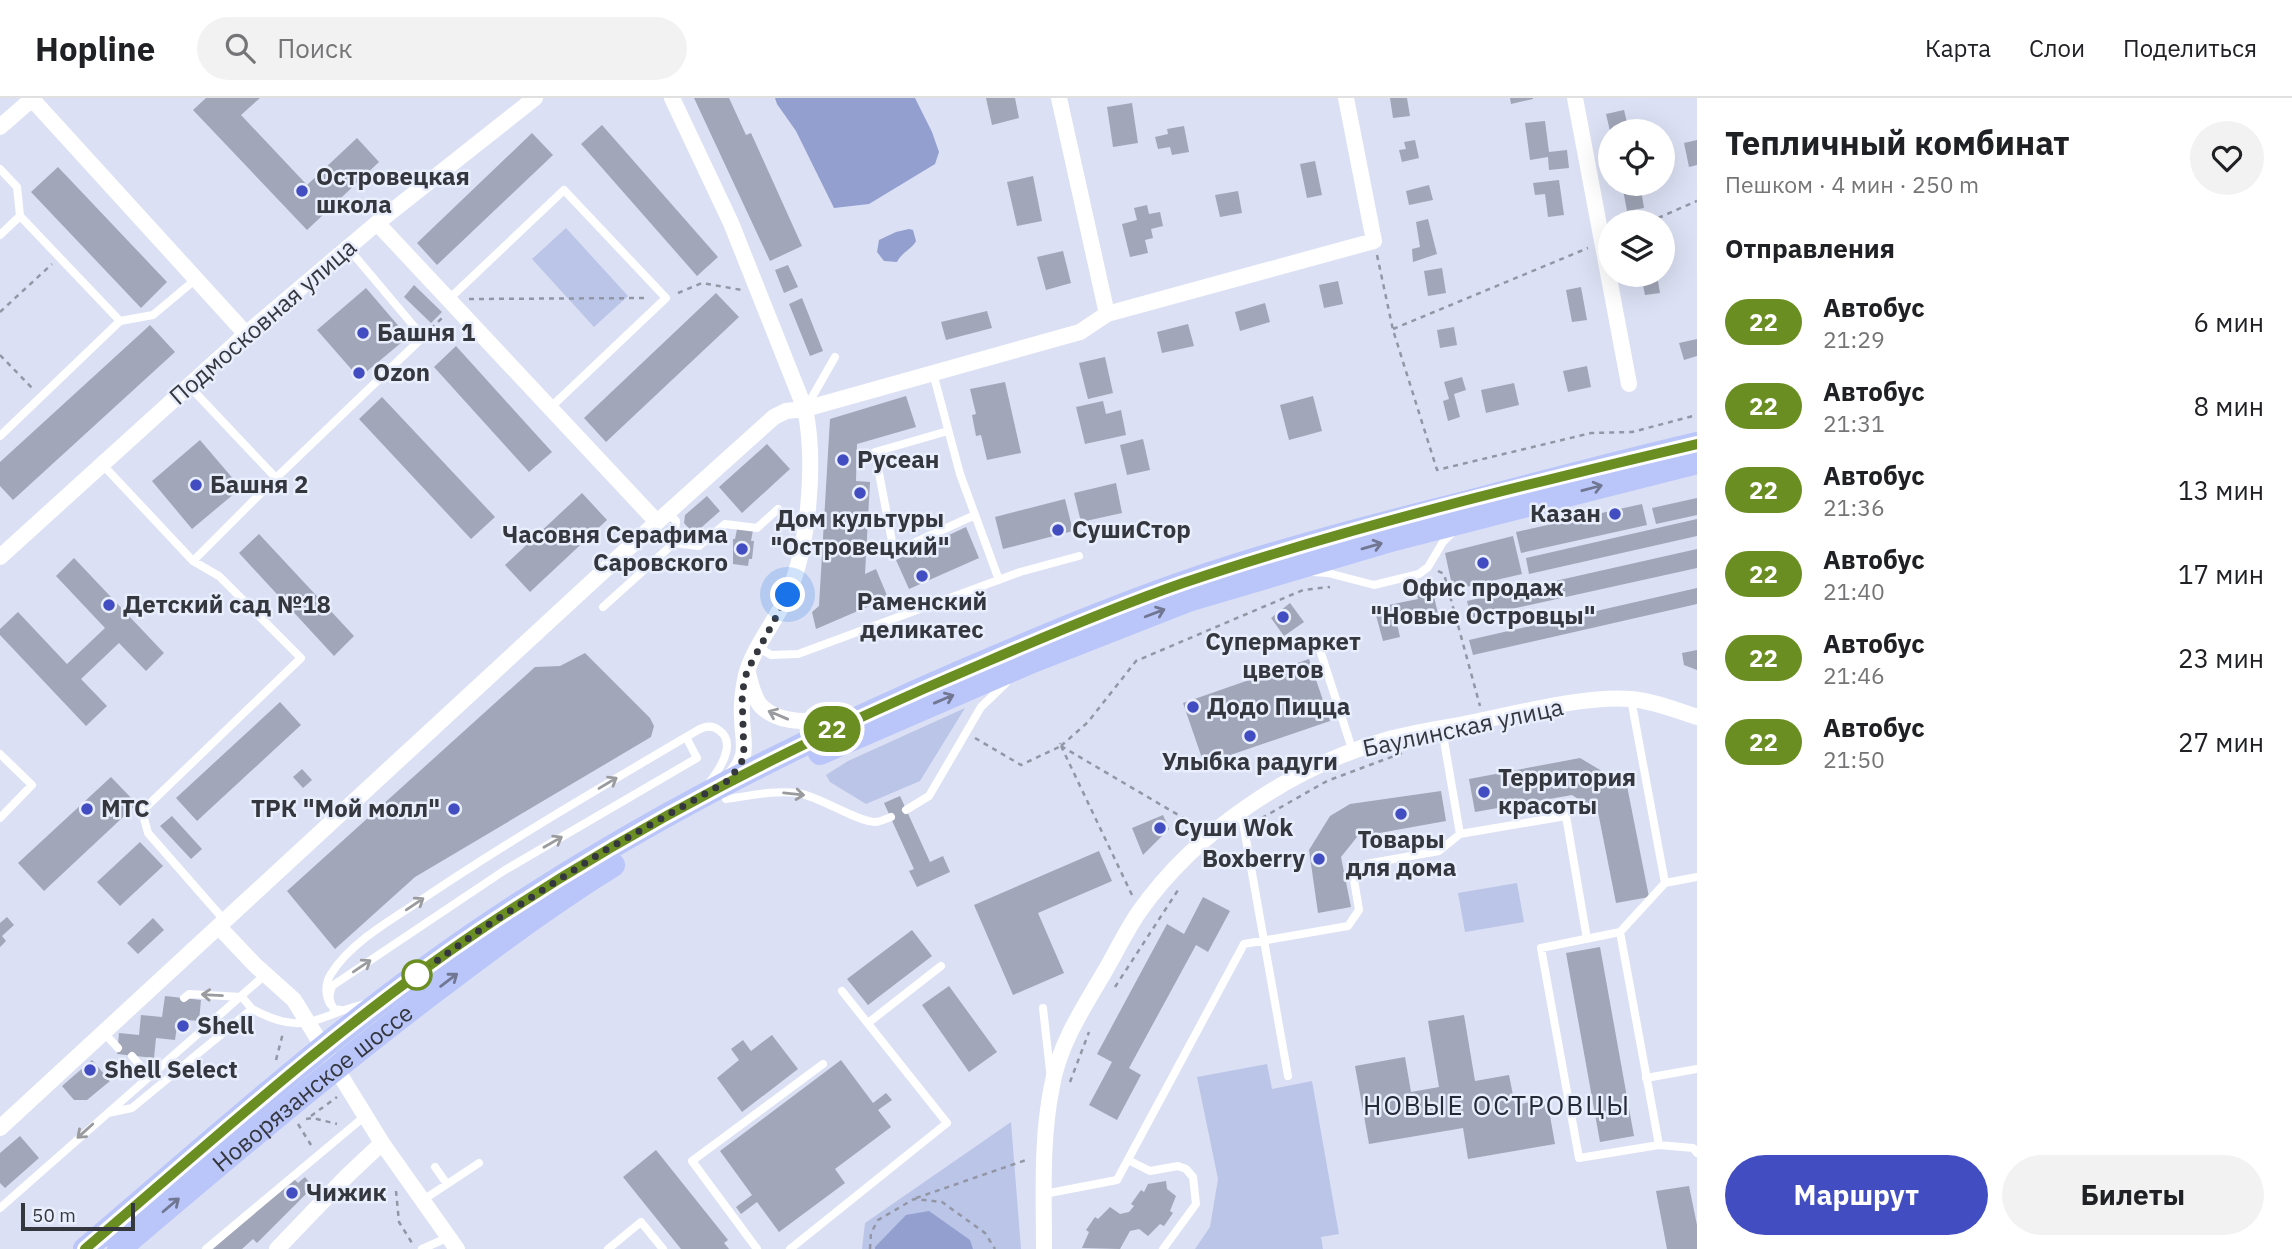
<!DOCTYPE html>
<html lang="ru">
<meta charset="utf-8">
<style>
:root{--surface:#fff;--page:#f2f2f2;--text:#202124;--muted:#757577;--line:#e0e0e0;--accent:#424dc2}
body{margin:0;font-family:"IBM Plex Sans",sans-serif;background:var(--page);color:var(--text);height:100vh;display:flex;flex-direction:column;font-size:26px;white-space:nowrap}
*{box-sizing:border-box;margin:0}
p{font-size:23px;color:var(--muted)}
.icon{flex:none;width:38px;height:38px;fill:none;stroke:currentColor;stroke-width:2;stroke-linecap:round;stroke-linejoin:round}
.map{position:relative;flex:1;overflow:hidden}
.details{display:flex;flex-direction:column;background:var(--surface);width:595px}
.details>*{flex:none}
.badge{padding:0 14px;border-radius:23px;font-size:24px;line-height:46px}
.buttons{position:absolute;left:1598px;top:21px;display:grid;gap:14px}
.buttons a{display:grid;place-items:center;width:77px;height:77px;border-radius:50%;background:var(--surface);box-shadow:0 7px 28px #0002;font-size:35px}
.scale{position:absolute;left:21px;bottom:18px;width:114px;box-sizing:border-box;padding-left:7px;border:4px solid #35373e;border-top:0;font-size:19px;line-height:24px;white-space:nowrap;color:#35373e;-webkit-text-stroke:5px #e9eefd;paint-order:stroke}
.you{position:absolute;width:35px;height:35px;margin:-18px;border:5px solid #fff;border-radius:50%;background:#1a73e8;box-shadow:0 0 0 10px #1a73e833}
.map>.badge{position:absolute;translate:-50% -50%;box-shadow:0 0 0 4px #fff}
h2{padding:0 28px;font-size:26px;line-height:63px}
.round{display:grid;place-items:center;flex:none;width:74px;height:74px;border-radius:37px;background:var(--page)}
.headline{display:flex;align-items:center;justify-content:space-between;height:119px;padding:0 28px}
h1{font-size:33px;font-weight:700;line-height:52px}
.action{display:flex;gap:14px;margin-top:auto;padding:14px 28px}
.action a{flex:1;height:80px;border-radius:42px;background:var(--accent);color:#fff;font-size:28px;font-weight:700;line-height:80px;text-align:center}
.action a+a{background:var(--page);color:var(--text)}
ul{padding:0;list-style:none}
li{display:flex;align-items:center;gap:21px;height:84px;padding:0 28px}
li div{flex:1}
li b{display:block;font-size:26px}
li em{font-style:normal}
li .badge{min-width:77px;font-weight:700;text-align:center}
header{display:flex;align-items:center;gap:42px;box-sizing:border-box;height:98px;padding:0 35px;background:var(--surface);border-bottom:2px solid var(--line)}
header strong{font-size:33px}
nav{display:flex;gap:38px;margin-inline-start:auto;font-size:24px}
.search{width:490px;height:63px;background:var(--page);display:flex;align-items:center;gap:18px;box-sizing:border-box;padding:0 24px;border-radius:38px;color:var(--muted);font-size:26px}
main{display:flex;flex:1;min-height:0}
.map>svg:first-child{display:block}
.green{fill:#bbc5e8}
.water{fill:#929fcf}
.building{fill:#a1a6b8}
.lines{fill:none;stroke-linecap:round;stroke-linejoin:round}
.path{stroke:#9397a5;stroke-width:2.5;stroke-dasharray:5 5;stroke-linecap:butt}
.service{stroke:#fff;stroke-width:8}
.minor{stroke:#fff;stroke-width:16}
.primary{stroke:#bac6f9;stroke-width:24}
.oneway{stroke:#717792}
.oneway2{stroke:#9a9b9e}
.line-casing{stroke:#fff;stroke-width:16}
.line{stroke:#6b8e23;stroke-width:10}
.walk{stroke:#35373e;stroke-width:7;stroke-dasharray:0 12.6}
.poi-dot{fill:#424dc2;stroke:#e9eefd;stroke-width:2.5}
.stop-dot{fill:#fff;stroke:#6b8e23;stroke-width:3.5}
.labels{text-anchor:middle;stroke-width:5;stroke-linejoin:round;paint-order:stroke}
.poi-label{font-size:24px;font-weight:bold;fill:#35373e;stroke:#e9eefd;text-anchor:start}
.street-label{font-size:24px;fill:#35373e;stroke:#e9eefd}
.neighbourhood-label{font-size:26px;letter-spacing:2px;fill:#262938;stroke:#e9eefd}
</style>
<header>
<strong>Hopline</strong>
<div class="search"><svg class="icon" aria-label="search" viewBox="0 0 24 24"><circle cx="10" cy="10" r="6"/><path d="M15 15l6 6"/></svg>Поиск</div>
<nav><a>Карта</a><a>Слои</a><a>Поделиться</a></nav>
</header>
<main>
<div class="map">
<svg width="1697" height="1151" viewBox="0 0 1697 1151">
<rect width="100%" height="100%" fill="#dbe0f4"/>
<path class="green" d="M566,130L628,198L594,229L532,161Z
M965,610L920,683L866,706L830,684L826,677L848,663Z
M1517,785L1524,824L1465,834L1458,795Z
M1267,966L1272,991L1312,983L1339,1136L1321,1139L1323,1151H1195L1210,1129L1218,1081L1197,979Z
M1011,1024L1021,1151H862L865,1125Z"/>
<path class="water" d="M775,0H915L932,34L939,54L935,66L869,106L834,110L796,33L777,6Z
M909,131L913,132L916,143C911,152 902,154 897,164L884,163L877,154L879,142L896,134Z
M929,1113L970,1142L973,1151H875V1149L906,1117Z"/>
<path class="building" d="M206,0H260L241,17L307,87L357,40L379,64L307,132L193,12Z
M694,0H729L746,37L751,35L802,148L770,163Z
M986,0H1015L1019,20L992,27Z
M1390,0H1407L1410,18L1393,20Z
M1510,0H1533V1L1511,6Z
M1132,5L1138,45L1113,49L1107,9Z
M1624,12L1629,33H1610L1606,16Z
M1545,23L1549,54L1567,52L1569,70L1549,72L1548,59L1530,62L1525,25Z
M602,27L718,159L697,178L581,46Z
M1184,28L1189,54L1172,57L1170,49L1158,51L1155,39L1168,36L1167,31Z
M532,35L553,57L437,167L417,145Z
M1415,42L1419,60L1402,64L1399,52L1406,51L1404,44Z
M1697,42V67L1689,69L1684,45Z
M1315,63L1322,97L1307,100L1300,66Z
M58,69L167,184L141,210L31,94Z
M1033,78L1042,123L1017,128L1007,84Z
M1559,82L1564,117L1548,119L1545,96L1535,97L1533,85Z
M1622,86H1640L1644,110L1627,113Z
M1429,87L1433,102L1409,107L1406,93Z
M1238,93L1242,115L1220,119L1215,97Z
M1147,107L1149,116L1160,114L1163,128L1151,131L1153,140L1145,142L1148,155L1130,159L1122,126L1137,122L1134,110Z
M1428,121L1437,156L1413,164L1412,151L1420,149L1416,124Z
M1063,153L1071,185L1046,192L1037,159Z
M788,167L798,189L784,195L775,172Z
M1442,170L1446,195L1428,198L1424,173Z
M1641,177H1657L1660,195L1645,197Z
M1338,183L1343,206L1324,210L1319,187Z
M414,187L442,214L431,225L404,199Z
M1581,189L1587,222L1572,224L1566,192Z
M366,190L408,239L359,280L317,232Z
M716,195L739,219L606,344L584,320Z
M802,200L823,253L810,258L789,206Z
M1265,205L1270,224L1240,233L1235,214Z
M987,213L992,230L946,242L941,224Z
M1188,226L1194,248L1162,255L1157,234Z
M150,227L175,254L13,402L0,388V364Z
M1454,229L1457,247L1440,250L1437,232Z
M1697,241V258L1684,262L1679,245Z
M456,248L552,354L529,374L434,269Z
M1105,259L1113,295L1088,301L1079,265Z
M1587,268L1591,289L1568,294L1563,273Z
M1462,279L1466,292L1454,296L1460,319L1448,323L1443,303L1449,301L1444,284Z
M1005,284L1021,355L987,362L981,337L976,338L972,317L976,316L970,291Z
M1514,285L1519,307L1486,315L1481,292Z
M906,298L916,329L857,346L856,383L870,384L865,476L876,471L888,500L816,531L812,514L819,508L830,321Z
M1313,298L1322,333L1289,342L1280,307Z
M382,299L495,419L471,441L359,321Z
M1103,303L1106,316L1121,312L1126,337L1085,346L1076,309Z
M1143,341L1150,372L1127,377L1120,347Z
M200,342L241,390L192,431L152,383Z
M767,346L790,371L742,415L719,389Z
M1116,385L1122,415L1081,424L1074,395Z
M582,395L607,422L530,494L505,467Z
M707,398L720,413L694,436L684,425L685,417Z
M1697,400V417L1656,426L1652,410Z
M1065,401L1073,433L1003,451L995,419Z
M1642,406L1647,427L1521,455L1516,434Z
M1697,421V438L1529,476L1526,460Z
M966,429L979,460L909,491L896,462Z
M737,431L753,432L751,443H754L752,461H749L748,468L733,466V441H735Z
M259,436L354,538L334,558L239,455Z
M1513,438L1522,476L1453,492L1445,455Z
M1697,451V470L1471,520L1467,503Z
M74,460L164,555L146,573L119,545L81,581L107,608L86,628L0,537V531L18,514L67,566L105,530L56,478Z
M1432,490L1439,520L1423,524L1421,515L1396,521L1400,539L1383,543L1374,510L1418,501L1416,494Z
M1697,490V506L1473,557L1469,542Z
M1290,505L1304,524L1284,538L1271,520Z
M1697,552V572L1684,567L1682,555Z
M585,555L650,620L654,628L651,639L415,779L335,851L287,793L535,569L560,568Z
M1309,561L1330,623L1204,666L1183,605Z
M280,604L301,627L197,723L176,700Z
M1580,660L1627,688L1649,799L1616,805L1598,714L1572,697L1475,714L1469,681Z
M302,671L312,682L303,690L293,679Z
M111,679L137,706L44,793L18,765Z
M1441,693L1446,723L1357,739L1341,759L1351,809L1318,815L1309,752L1330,718L1350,706Z
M900,698L930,764L943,758L950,774L917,789L909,773L914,771L884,705Z
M1163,717L1169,731L1143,757L1132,730Z
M172,718L202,751L191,761L160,728Z
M140,744L163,768L120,808L97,784Z
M1099,753L1112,783L1038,815L1064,875L1013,897L974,807Z
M1203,799L1230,813L1208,854L1196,847L1129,970L1141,977L1117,1022L1089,1007L1112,964L1097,956L1167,826L1184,836Z
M7,819L14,827L2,838L6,843L0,849V825Z
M153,820L164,832L138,856L127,845Z
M912,832L932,858L868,907L847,881Z
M1600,849L1634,1038L1600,1044L1566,855Z
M949,888L997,954L969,974L922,907Z
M165,898L201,902L199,923L178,921L175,942L156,940L154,960L117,956L119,935L139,937L141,917L162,919Z
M1464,917L1475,983L1509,977L1515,1007L1547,1001L1555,1046L1468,1061L1463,1030L1369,1046L1355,968L1405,959L1411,994L1439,989L1428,923Z
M772,937L798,971L742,1014L717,980L739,962L731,951L743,942L751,953Z
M92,962L110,983L87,1002H74L62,988Z
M841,962L873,1005L886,995L892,1002L878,1012L891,1029L835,1071L845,1085L779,1134L757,1104L741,1116L736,1109L752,1097L720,1053Z
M20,1038L39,1060L5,1090L0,1085V1055Z
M656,1052L728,1142L724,1145L729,1151H681L623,1079Z
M305,1079L313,1089L257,1145L253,1141L242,1151H213L294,1081L298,1085Z
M1166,1083L1167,1091L1176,1098L1170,1113L1173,1115L1164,1128L1160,1126L1148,1138L1139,1131L1130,1133L1120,1151L1082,1150L1089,1134L1086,1132L1095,1119L1098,1121L1110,1109L1120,1116L1129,1114L1134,1108L1131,1106L1141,1092L1144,1094L1148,1086Z
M1689,1088L1697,1127V1151H1667L1656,1093Z"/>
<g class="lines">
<path class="path" d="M1649,124L1697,103
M1377,157L1393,232L1437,372L1591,335L1632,334L1697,317
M678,195L702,185L742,192
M469,201L647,200
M0,214L52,166
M431,231L444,218
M1393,231L1588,150
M0,257L34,292
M1438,473L1444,476L1480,608
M975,640L1021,667L1061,648L1060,645
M1061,648L1197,728
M1061,648L1088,624L1136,563L1303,492L1330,489
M1061,648L1132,797
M1253,725L1327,683L1402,655
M1115,889L1180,789
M276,962L283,935
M1070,984L1089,934
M311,1018L337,999
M306,1021L313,1020L337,1026
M298,1026L311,1047
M396,1093L399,1124L412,1145
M916,1100L1029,1061
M870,1151L871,1135L878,1122L914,1101L942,1104L985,1135L995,1151"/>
<path class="service" d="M0,71L17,89L20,118L120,223L153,217L196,181
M0,137L20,118
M449,201L564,92L666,200L550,310
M933,275L960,376L999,482
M190,289L276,380L193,463
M807,308L835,259
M948,333L875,354L894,454L975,417
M0,338L120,223
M102,366L193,463L219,478L301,560L142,713L148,735L225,823
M276,380L423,239L348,150
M674,445L699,448L725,426L757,430L778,411
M1313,474L1328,475L1374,487L1419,476L1428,469L1443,444L1454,433
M603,509L674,445L676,423L668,414
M1319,549L1353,654
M759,550L771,557L798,556L1020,474L1079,458
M1631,601L1665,785L1620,834L1659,1047L1693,1050L1697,1055
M1442,631L1460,736L1566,718L1587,841
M0,656L32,687L0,720
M726,701C749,698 775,692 798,695C821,699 857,724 875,724C880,724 886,721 891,719
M906,712L929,698L981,609L1006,585
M1241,713L1288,978
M1665,785L1697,779
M1620,834L1541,850L1579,1060L1659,1047
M184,900L189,896L242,899L252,911
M330,906C325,896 325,885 331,876C352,842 398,818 430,796C517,738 608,685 698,632C705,628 713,627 720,633C737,646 719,672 709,685
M1043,910L1050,973
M341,912L334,911C328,903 329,897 332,888L505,772L697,660L686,639
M868,925L941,868
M104,935L118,950
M132,958L149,978
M1646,980L1697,971
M108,1015L132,1010L252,911C304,939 314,919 364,906
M1128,1062L1150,1073L1178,1068L1186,1071L1193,1079L1196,1106L1163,1151
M435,1069L447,1086
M1044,1096L1117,1082L1244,846L1348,828L1359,812L1354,782L1366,766L1439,753L1460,736
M423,1102L479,1065
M0,1110L266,876
M206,1151L365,1018
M422,1151L449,1139
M608,1151L641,1124L663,1151
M757,1151L692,1063L823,966
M790,1151L947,1025L842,893"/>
<path class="minor" d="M672,0L731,125L805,311C816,362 809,448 788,496C776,523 754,548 746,577C743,591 741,605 742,620C743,646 750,658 730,679
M1059,0L1107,216
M1575,0L1629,286
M0,29L32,1L246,236
M377,125L657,424
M0,459L246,236L377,125L535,0
M748,575C751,586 753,598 760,607C780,629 821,624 846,618
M219,829L255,867L294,902L382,1045L457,1151
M0,1030L635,444L774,319L786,313L805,311L1080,234L1107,216L1374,143L1346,0
M277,1151L348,1077L382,1045
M1044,1151C1044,1097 1041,1041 1052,988C1059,946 1084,909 1105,873C1116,854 1126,833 1139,814C1196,733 1292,669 1386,642C1415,634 1445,630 1474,624C1518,615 1587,597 1631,601C1653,603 1676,612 1697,619"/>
<g class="primary">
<path d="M820,655L1030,564L1188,502L1394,441L1697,364"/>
<path d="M85,1151C213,1042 338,929 477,834C632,728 798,644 970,570C1041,540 1111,510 1183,485C1273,454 1365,430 1457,407C1537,386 1616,365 1697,346"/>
<path id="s1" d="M119,1151C224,1062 329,973 440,889C496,847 553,804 613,767"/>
</g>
</g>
<defs><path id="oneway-shaft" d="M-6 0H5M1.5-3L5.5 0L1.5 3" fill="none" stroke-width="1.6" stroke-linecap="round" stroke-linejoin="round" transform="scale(1.75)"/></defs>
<g class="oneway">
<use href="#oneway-shaft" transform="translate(1592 390) rotate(-15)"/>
<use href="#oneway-shaft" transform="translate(1372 448) rotate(-16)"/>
<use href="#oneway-shaft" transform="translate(1155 515) rotate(-21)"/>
<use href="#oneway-shaft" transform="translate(944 601) rotate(-23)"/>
<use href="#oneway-shaft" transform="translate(449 882) rotate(-37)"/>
<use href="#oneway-shaft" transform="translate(171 1107) rotate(-40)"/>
</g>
<g class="oneway2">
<use href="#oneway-shaft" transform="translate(778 617) rotate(-157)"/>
<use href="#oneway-shaft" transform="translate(608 685) rotate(-31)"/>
<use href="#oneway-shaft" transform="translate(794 696) rotate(6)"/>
<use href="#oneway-shaft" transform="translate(553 744) rotate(-30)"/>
<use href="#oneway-shaft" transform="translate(415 806) rotate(-34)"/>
<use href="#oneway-shaft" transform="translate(362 868) rotate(-34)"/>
<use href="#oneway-shaft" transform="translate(212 897) rotate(-177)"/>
<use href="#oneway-shaft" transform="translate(85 1033) rotate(138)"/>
</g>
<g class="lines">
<g class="line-casing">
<path id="line" d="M85,1151C213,1042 338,928 477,834C637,726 802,642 979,567C1046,538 1114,509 1183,485C1349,429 1527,386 1697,346"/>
</g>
<use href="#line" class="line"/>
<path class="walk" d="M417,877L480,832L604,753L726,684L739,669L744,659L742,595L747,573L788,497"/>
</g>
<g class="poi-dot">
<circle cx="302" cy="93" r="7"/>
<circle cx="363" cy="235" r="7"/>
<circle cx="359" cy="275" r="7"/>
<circle cx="843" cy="362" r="7"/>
<circle cx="196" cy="387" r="7"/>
<circle cx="860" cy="395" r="7"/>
<circle cx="1615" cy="416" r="7"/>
<circle cx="1058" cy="432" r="7"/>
<circle cx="742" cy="451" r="7"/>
<circle cx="1483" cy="465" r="7"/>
<circle cx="922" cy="478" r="7"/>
<circle cx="109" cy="507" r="7"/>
<circle cx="1283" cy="519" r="7"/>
<circle cx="1193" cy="609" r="7"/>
<circle cx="1250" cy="638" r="7"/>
<circle cx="1484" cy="694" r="7"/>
<circle cx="87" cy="711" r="7"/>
<circle cx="454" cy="711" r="7"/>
<circle cx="1401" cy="716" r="7"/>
<circle cx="1160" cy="730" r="7"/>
<circle cx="1319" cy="761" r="7"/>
<circle cx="183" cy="928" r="7"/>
<circle cx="90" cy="972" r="7"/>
<circle cx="292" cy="1095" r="7"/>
</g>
<circle class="stop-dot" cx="417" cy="877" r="14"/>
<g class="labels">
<g class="poi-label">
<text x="316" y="87">Островецкая<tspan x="316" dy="28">школа</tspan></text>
<text x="377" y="243">Башня 1</text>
<text x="373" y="283">Ozon</text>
<text x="857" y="370">Русеан</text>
<text x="210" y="395">Башня 2</text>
<text x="1601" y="424" text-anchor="end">Казан</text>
<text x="860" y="429" text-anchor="middle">Дом культуры<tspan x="860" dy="28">"Островецкий"</tspan></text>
<text x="1072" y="440">СушиСтор</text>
<text x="728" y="445" text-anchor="end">Часовня Серафима<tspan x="728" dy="28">Саровского</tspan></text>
<text x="1483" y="498" text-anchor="middle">Офис продаж<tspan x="1483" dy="28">"Новые Островцы"</tspan></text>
<text x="922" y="512" text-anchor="middle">Раменский<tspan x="922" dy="28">деликатес</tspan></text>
<text x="123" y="515">Детский сад №18</text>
<text x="1283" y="552" text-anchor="middle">Супермаркет<tspan x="1283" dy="28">цветов</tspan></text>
<text x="1207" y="617">Додо Пицца</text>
<text x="1250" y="672" text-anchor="middle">Улыбка радуги</text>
<text x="1498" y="688">Территория<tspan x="1498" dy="28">красоты</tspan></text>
<text x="101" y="719">МТС</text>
<text x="440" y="719" text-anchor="end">ТРК "Мой молл"</text>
<text x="1174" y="738">Суши Wok</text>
<text x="1401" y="750" text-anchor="middle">Товары<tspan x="1401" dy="28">для дома</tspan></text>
<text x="1305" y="769" text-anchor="end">Boxberry</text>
<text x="197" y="936">Shell</text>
<text x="104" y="980">Shell Select</text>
<text x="306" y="1103">Чижик</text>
</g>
<g class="street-label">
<text transform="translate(263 224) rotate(-41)" y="8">Подмосковная улица</text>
<text transform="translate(1463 630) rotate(-12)" y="8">Баулинская улица</text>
<text dy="8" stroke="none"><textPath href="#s1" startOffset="252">Новорязанское шоссе</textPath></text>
</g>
<g class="neighbourhood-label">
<text x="1497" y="1017">НОВЫЕ ОСТРОВЦЫ</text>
</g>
</g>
</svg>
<div class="buttons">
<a><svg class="icon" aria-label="locate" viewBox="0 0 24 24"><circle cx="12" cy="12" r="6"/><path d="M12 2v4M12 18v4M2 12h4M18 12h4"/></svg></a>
<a><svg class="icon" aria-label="layers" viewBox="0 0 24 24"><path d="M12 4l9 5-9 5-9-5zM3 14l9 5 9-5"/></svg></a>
</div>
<div class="scale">50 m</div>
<div class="you" style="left:788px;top:497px"></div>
<b class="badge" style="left:832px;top:631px;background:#6b8e23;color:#fff">22</b>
</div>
<section class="details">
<div class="headline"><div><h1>Тепличный комбинат</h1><p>Пешком · 4 мин · 250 m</p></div><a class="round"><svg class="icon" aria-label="heart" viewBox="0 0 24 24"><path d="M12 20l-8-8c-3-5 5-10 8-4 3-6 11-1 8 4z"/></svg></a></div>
<h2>Отправления</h2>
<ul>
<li><span class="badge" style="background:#6b8e23;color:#fff">22</span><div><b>Автобус</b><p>21:29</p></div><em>6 мин</em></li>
<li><span class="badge" style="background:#6b8e23;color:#fff">22</span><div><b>Автобус</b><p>21:31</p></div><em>8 мин</em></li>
<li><span class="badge" style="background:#6b8e23;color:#fff">22</span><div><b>Автобус</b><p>21:36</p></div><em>13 мин</em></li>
<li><span class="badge" style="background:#6b8e23;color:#fff">22</span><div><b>Автобус</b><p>21:40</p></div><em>17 мин</em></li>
<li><span class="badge" style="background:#6b8e23;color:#fff">22</span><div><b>Автобус</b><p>21:46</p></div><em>23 мин</em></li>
<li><span class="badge" style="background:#6b8e23;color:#fff">22</span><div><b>Автобус</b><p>21:50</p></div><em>27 мин</em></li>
</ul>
<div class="action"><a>Маршрут</a><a>Билеты</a></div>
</section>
</main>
